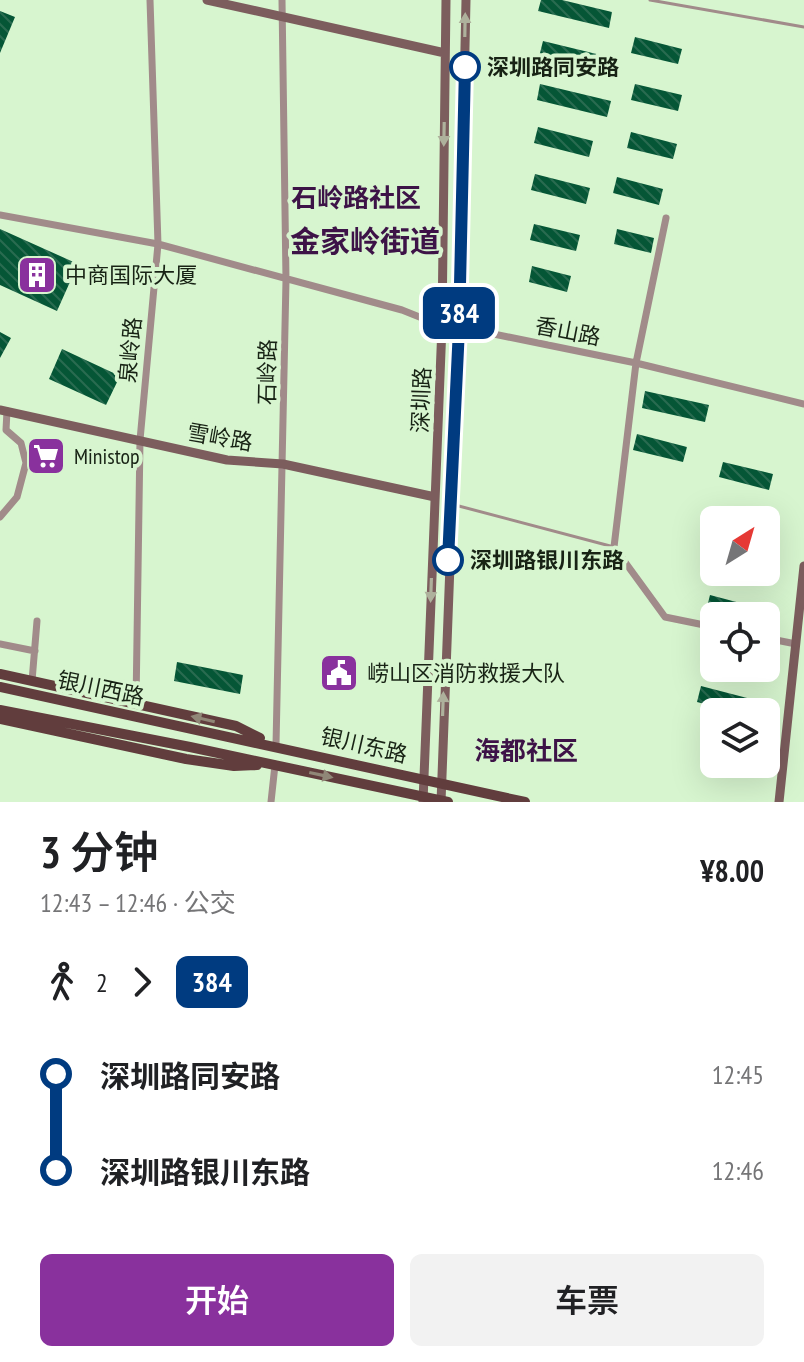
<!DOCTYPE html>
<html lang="zh">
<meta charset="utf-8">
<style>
:root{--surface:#fff;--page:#f2f2f2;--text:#202124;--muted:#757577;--accent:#89319d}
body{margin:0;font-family:"PT Sans Narrow","Noto Sans SC",sans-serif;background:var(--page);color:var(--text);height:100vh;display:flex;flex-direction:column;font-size:30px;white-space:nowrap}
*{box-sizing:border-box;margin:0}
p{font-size:26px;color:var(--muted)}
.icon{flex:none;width:44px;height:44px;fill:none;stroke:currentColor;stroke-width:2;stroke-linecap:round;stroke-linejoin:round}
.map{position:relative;height:802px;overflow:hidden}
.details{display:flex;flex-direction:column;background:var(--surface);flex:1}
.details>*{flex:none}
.badge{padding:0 16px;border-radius:12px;font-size:28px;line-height:52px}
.needle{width:52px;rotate:37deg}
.fabs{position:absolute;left:700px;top:506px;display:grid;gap:16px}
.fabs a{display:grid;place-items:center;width:80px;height:80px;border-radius:12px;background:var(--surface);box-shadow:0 8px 32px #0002;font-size:40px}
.map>.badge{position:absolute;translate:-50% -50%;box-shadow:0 0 0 4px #fff}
.legs{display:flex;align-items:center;gap:12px;height:88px;padding:0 40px;font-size:26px}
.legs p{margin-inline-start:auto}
.overview{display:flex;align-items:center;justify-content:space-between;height:136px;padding:0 40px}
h1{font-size:44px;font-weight:600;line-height:60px}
.cta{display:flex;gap:16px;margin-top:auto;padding:16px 40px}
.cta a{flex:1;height:92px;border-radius:12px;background:var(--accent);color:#fff;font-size:32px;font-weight:600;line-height:92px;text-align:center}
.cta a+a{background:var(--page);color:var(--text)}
ul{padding:0 40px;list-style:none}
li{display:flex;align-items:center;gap:28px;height:96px;font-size:30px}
li i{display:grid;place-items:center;width:12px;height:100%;margin:0 10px;background:currentColor}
li i::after{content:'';width:20px;height:20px;margin:-10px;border:6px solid;border-radius:50%;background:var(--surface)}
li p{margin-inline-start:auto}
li:first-child i{background:linear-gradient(#0000 50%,currentColor 0)}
li:last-child i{background:linear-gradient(currentColor 50%,#0000 0)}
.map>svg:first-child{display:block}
.building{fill:url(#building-back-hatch)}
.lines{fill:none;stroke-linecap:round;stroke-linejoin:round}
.lane{stroke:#a18b8a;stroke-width:3}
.street{stroke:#a18b8a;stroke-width:7}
.secondary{stroke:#7c5d5d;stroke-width:9}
.primary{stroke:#613d3d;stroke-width:10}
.oneway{fill:#aeb19c}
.oneway2{fill:#908777}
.line-1-casing{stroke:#fff;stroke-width:18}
.line-1{stroke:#003b80;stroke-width:12}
.stop-1-dot{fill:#fff;stroke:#003b80;stroke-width:4}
.labels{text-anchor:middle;stroke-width:8;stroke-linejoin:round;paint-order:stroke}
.stop-label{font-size:22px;font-weight:bold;fill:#182315;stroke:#d7f5cf;text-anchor:start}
.poi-label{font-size:22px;fill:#182315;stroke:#d7f5cf;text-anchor:start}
.street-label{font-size:22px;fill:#182315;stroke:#d7f5cf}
.quarter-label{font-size:26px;font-weight:bold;fill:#3d1347;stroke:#d7f5cf}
.district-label{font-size:30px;font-weight:bold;fill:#3d1347;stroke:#d7f5cf}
</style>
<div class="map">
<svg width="804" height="802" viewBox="0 0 804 802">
<defs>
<pattern id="building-back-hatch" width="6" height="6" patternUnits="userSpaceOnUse" patternTransform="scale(2)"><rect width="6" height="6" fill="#055636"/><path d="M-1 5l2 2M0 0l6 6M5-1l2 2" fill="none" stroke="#296b50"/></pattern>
</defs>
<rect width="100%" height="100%" fill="#d7f5cf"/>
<path class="building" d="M541,0H562L612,12L609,28L538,11Z
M0,11L15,17L0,53Z
M635,37L682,49L678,64L631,53Z
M543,41L613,58L609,74L539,57Z
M540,84L611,101L607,117L537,100Z
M635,84L682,95L678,111L631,100Z
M538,127L593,141L589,157L534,143Z
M631,132L677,144L673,159L627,148Z
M535,174L590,188L586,204L531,190Z
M617,177L663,189L659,205L613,193Z
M534,224L580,235L576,251L530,240Z
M0,229L78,264L57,311L0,285Z
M617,229L654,238L651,253L614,244Z
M532,266L571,276L567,292L529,282Z
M0,332L11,338L0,358Z
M62,349L120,376L106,405L49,379Z
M645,391L709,405L705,422L642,408Z
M637,434L687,447L683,462L633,450Z
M723,462L773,474L769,490L719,477Z
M716,506L769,519L768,520H713Z
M735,572H761L759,579Z
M710,595L759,608L757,616H725L706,611Z
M705,641L714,644V661L701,657Z
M177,662L243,675L240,694L174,681Z
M701,686L751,699L747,712H736L697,702Z"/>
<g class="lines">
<path class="lane" d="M650,0L804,27
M455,505L614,547"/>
<path class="street" d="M0,215L158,244L402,310L442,326L479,331L636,363L804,404
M666,218L636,363L614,547L665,617L714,627
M0,517L17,497L26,463L21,443L6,430L7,411
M766,638L796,644
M0,644L35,651
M32,681L37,621
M136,704L140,440L158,244L150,0
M276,745L286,280L282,0
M271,802L275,765"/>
<path class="secondary" d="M207,0L445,53
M0,410L227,460L283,464L435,497
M423,802L442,326L446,0
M441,802L459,328L466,0
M779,802L804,566"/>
<path class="primary" d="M0,674L236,726L260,738
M0,687L525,802
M0,710L190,747L448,802
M0,719L186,759L234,766L257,765"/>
</g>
<defs><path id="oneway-solid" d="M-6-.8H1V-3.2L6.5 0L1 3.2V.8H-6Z" transform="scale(2)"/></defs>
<g class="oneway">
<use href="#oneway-solid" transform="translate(465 25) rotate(-89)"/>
<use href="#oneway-solid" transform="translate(444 134) rotate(91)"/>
<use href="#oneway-solid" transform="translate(431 590) rotate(92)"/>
<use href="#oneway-solid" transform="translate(443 704) rotate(-88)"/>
</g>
<g class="oneway2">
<use href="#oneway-solid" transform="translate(203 719) rotate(-167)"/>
<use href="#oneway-solid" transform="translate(321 775) rotate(12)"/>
</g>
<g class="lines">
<g class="line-1-casing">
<path id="line-1" d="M448,560L459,328L465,67"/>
</g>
<use href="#line-1" class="line-1"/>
</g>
<defs>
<g id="building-square" transform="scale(2)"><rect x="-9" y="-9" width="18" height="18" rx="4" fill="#89319d" stroke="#d7f5cf"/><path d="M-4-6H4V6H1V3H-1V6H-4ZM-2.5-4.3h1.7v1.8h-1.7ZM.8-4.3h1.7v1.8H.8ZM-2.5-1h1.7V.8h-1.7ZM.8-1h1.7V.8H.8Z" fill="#fff"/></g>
<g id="supermarket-square" transform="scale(2)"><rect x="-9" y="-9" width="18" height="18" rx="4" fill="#89319d" stroke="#d7f5cf"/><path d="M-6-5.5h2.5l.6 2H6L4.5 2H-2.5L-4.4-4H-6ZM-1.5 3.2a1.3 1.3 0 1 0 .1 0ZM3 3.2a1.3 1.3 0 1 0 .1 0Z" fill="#fff"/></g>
<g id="civic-square" transform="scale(2)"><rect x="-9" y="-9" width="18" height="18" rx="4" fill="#89319d" stroke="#d7f5cf"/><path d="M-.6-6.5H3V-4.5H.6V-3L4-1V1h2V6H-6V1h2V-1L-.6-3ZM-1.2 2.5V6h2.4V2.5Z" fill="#fff"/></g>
</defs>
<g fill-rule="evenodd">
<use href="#building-square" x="37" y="275"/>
<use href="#supermarket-square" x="46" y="456"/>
<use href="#civic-square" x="339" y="673"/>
</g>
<g class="stop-1-dot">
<circle cx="465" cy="67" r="14"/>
<circle cx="448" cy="560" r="14"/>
</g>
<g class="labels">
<g class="stop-label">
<text x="487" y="75">深圳路同安路</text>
<text x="470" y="568">深圳路银川东路</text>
</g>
<g class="poi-label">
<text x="65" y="283">中商国际大厦</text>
<text x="74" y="464">Ministop</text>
<text x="367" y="681">崂山区消防救援大队</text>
</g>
<g class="street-label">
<text transform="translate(568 331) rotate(11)" y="8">香山路</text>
<text transform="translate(130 350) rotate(-85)" y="8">泉岭路</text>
<text transform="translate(267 372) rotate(-89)" y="8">石岭路</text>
<text transform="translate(421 400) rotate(-88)" y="8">深圳路</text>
<text transform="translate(220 437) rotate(10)" y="8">雪岭路</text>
<text transform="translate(101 688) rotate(12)" y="8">银川西路</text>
<text transform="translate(364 745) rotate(13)" y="8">银川东路</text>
</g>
<g class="quarter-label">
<text x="356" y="207">石岭路社区</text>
<text x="526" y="760">海都社区</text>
</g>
<g class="district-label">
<text x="365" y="252">金家岭街道</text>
</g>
</g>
</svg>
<div class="fabs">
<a><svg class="needle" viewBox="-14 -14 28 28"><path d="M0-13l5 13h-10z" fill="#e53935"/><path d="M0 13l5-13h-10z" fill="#757577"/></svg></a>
<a><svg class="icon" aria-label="locate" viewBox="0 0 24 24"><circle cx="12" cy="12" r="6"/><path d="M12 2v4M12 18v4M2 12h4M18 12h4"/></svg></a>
<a><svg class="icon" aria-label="layers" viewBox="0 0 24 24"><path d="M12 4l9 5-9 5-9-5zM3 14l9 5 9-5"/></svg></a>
</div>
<b class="badge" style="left:459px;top:313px;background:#003b80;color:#fff">384</b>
</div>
<section class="details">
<div class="overview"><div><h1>3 分钟</h1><p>12:43 – 12:46 · 公交</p></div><b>¥8.00</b></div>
<div class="legs"><svg class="icon" aria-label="walk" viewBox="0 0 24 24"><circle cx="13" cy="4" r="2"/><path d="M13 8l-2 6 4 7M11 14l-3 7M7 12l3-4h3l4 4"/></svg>2<svg class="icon" aria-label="forward" viewBox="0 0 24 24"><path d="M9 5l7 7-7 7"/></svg><b class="badge" style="background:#003b80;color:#fff">384</b></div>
<ul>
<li><i style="color:#003b80"></i><b>深圳路同安路</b><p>12:45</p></li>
<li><i style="color:#003b80"></i><b>深圳路银川东路</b><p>12:46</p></li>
</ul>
<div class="cta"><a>开始</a><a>车票</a></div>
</section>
